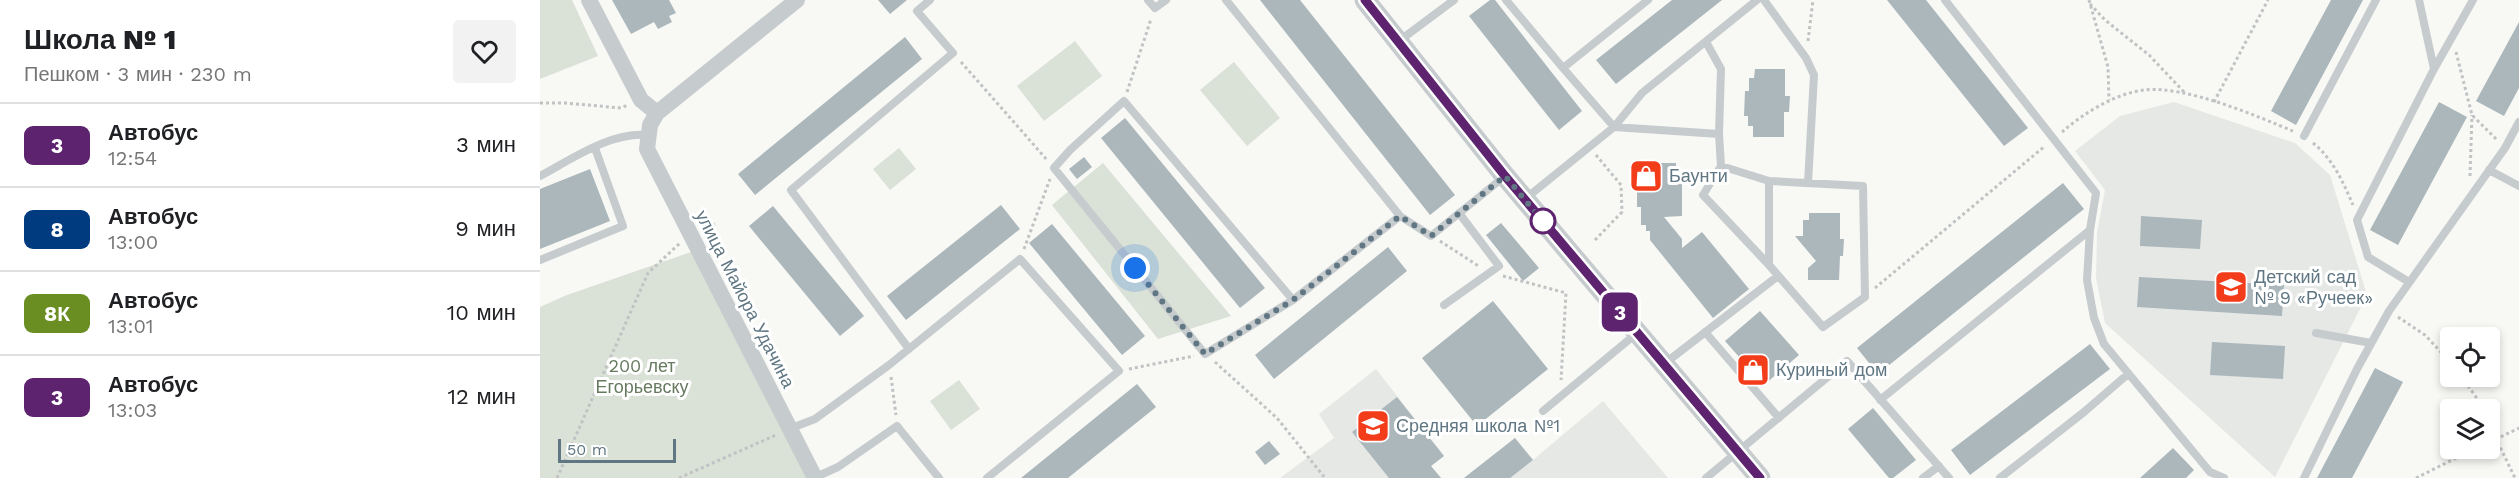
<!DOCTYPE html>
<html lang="ru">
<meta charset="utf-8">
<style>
:root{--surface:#fff;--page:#f2f2f2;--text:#202124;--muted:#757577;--line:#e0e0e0}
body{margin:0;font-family:"Work Sans",sans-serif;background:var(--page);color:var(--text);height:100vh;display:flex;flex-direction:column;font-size:22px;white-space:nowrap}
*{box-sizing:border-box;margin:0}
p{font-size:20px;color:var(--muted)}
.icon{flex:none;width:33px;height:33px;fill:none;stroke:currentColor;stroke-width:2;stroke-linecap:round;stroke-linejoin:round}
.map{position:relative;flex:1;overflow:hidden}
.drawer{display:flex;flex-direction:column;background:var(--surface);width:540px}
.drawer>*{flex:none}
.badge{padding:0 12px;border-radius:9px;font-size:21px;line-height:39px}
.tools{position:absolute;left:1900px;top:327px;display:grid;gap:12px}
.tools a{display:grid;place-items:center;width:60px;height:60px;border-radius:6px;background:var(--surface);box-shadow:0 3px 9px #0003;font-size:30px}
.scale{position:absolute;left:18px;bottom:15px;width:118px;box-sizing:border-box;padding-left:6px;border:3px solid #607783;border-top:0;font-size:16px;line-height:21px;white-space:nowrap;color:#607783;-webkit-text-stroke:4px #fff;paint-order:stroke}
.you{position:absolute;width:30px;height:30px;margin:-15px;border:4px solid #fff;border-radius:50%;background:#1a73e8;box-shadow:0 0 0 9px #1a73e833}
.map>.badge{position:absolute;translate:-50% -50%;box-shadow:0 0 0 3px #fff}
.round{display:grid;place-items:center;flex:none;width:63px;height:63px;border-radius:6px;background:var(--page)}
.head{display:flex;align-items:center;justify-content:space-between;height:102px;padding:0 24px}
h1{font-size:28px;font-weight:800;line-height:45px}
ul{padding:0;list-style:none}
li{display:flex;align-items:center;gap:18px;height:84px;padding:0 24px;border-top:2px solid var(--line)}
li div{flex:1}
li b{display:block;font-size:22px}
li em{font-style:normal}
li .badge{min-width:66px;font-weight:700;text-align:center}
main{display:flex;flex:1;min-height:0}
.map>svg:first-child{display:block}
.built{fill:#e6e8e6}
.green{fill:#dae1d6}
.building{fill:#abb7bb}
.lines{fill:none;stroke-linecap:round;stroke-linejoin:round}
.path{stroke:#bfc3c4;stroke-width:3;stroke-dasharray:3 3;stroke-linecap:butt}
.service{stroke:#c6cbce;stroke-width:8}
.minor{stroke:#c6cbce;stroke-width:16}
.tertiary{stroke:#c6cbce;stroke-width:21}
.line-casing{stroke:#fff;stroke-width:14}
.line{stroke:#5d236e;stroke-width:9}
.walk{stroke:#607783;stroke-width:6;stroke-dasharray:0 10.8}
.stop-dot{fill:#fff;stroke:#5d236e;stroke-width:3}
.labels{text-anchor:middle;stroke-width:6;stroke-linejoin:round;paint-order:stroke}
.poi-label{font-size:18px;fill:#607783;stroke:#fff;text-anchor:start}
.street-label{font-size:18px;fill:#607783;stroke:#fff}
.park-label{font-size:18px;fill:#677a60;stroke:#fff}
</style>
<main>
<section class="drawer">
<div class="head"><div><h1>Школа № 1</h1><p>Пешком · 3 мин · 230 m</p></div><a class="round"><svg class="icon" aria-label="heart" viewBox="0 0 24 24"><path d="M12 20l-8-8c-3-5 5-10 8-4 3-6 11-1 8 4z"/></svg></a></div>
<ul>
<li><span class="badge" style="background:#5d236e;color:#fff">3</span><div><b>Автобус</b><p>12:54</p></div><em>3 мин</em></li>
<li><span class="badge" style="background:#003b80;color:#fff">8</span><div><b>Автобус</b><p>13:00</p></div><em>9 мин</em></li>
<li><span class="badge" style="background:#6b8e23;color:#fff">8К</span><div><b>Автобус</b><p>13:01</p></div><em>10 мин</em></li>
<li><span class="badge" style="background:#5d236e;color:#fff">3</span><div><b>Автобус</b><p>13:03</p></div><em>12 мин</em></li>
</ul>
</section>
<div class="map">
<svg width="1979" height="478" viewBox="0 0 1979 478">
<rect width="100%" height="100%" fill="#f8f8f5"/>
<path class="built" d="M1634,102L1755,143L1790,175L1827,295L1735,477L1565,323L1556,278L1557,233L1565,190L1535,151L1580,116Z
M836,369L904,456L891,466L901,478H740L794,438L779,414Z
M1063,401L1128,478H924L975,438L993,460Z"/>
<path class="green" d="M0,0H32L58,56L0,79Z
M535,41L562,76L504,121L477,86Z
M694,62L740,118L707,146L660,90Z
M359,148L376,169L350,190L333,169Z
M563,163L691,316L618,339L512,205Z
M154,251L270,478H0V307L27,295Z
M419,380L440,409L411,430L390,401Z"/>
<path class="building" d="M72,0H129L136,13L129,16L132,22L118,29L114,22L91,34Z
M338,0H367L350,14Z
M720,0H760L915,195L890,215Z
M950,0H955L1042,111L1019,130L929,16Z
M1132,0H1182L1076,84L1056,60Z
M1347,0H1386L1488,128L1464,146Z
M1791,0H1823L1756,125L1731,111Z
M1979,22V88L1964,116L1936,101Z
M365,37L382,59L215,195L198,174Z
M1215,69H1245V96H1250L1249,112H1244V137H1213V126H1208V116H1204L1205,91H1209V78H1214Z
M1899,102L1927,117L1858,245L1830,230Z
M585,118L725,288L700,308L561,138Z
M544,157L552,167L537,179L529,169Z
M1106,163H1136V181L1142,180V216L1124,217L1142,239V248L1162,232L1209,289L1173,318L1110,240V231H1106V225H1101V207H1097V192H1101V172H1106Z
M50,169L70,221L0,249V189Z
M1523,183L1544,209L1338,374L1317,348Z
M461,205L480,229L366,320L347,296Z
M233,206L324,316L300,336L209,226Z
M1269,213H1300V239H1304L1303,256H1300L1299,280H1268V268L1276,261L1255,236H1263V220H1269Z
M1601,216L1662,220L1660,249L1600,246Z
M961,223L999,268L983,281L946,235Z
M512,224L605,336L582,355L489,243Z
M848,247L867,271L734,379L715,355Z
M1599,277L1744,285L1742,316L1597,307Z
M953,301L1008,369L937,426L882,358Z
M1220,311L1259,355L1224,385L1185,341Z
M1672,342L1745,346L1743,379L1670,375Z
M1550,344L1570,369L1430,475L1411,450Z
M1835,368L1863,382L1812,478H1777Z
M597,384L616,407L528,478H481Z
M857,397L904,456L891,466L901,478H849L812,432Z
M1333,408L1376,460L1353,478H1349L1308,429Z
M975,438L993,460L970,478H924Z
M729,441L740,454L725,465L715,452Z
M1633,448L1654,470L1646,478H1600Z"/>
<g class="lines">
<path class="path" d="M1549,0L1568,67L1569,100
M1550,4L1565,20L1609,55L1645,93
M1268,41L1273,0
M1916,52L1932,115L1958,141
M421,62L508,161
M587,92L611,19
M1674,102L1728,0
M0,103H25L81,108L88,105
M1522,132C1544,113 1574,94 1604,90C1645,85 1717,116 1755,132
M1773,143C1793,159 1803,182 1813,205
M1930,176L1932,115
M163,229L175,224
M1055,240L1082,212L1081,185L1056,155
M900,241L940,267
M484,249L510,179
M963,276L1026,293L1021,380
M1335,288L1505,146
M1858,317L1885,335L1911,363
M675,362L737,418L785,478
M589,369L654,356
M1921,376L1936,397L1942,410
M351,377L356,415
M1950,426L1975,478
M1950,442L1979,428
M17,478L108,273L140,243
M139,478L236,435
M1876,478L1936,448"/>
<path class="service" d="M608,0L615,8L626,0
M686,0L860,216
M966,0L1023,68L1108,0
M1224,0L1266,58L1274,75L1268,183
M859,41L914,0
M1166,42L1181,69L1179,134
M1023,68L1074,127L1179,134L1181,166L1163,195L1229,265V181
M1894,69L1933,0
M1764,136L1836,0
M1181,166L1229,181L1323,186L1325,297L1283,327L1229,265
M1949,170L1979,186
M0,176C32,159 70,132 107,135
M985,199L1074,127L1102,93L1217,0
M1550,230L1547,280L1554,318L1564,344L1670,472L1684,478
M0,260L83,226L55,148
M1869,282L1828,257L1817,220L1894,69L1879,0
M753,300L584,101L530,150L514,168L665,354L753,300L860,216L891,236L965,176
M904,305L959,266L919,213
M1165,332L1239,418
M1776,333L1831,343
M369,349L251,190L413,53L377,11L390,0
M1124,364L1238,276
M1340,400L1550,230L1556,193L1405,0
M1003,411L1097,333
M249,429L275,419L349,365L480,259L579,371L447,478
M274,478L298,467L357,426L399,478
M1166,478L1307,361L1409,478
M1383,478L1399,466
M1460,478L1544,412L1588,374
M1764,478L1817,369L1849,311L1965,148L1979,122"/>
<path class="minor" d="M49,0L101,100L117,113
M257,0L117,113L110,125L107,149L275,478"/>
<path class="tertiary" d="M825,0L965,176L1220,478"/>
</g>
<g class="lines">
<g class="line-casing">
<path id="line" d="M825,0L965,176L1220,478"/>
</g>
<use href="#line" class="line"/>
<path class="walk" d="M595,268L665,354L753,300L860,216L891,236L965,176L1006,225L1003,221"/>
</g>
<defs>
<g id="shop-square" transform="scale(1.725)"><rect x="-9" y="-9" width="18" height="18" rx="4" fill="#f33c1a" stroke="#fff"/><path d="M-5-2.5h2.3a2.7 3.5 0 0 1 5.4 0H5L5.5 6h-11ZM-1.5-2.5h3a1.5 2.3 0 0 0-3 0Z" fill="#fff"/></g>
<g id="school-square" transform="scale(1.725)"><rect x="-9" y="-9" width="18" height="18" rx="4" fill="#f33c1a" stroke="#fff"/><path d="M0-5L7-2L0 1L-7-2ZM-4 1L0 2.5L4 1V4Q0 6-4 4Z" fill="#fff"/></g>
</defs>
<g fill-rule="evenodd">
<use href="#shop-square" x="1106" y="176"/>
<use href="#school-square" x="1691" y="287"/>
<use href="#shop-square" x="1213" y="370"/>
<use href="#school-square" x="833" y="426"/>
</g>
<circle class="stop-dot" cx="1003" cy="221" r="12"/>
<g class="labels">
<g class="poi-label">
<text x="1129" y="182">Баунти</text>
<text x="1714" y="283">Детский сад<tspan x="1714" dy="21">№ 9 «Ручеек»</tspan></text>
<text x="1236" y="376">Куриный дом</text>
<text x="856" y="432">Средняя школа №1</text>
</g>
<g class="street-label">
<text transform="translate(205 299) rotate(63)" y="6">улица Майора Удачина</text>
</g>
<g class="park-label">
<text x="102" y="372">200 лет<tspan x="102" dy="21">Егорьевску</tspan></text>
</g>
</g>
</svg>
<div class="tools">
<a><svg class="icon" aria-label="locate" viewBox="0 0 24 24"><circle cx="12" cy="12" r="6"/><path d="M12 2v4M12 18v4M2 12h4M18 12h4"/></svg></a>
<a><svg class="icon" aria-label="layers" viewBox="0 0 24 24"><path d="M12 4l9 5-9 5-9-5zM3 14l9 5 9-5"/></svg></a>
</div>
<div class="scale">50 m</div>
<div class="you" style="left:595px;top:268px"></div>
<b class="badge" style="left:1080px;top:312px;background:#5d236e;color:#fff">3</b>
</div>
</main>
